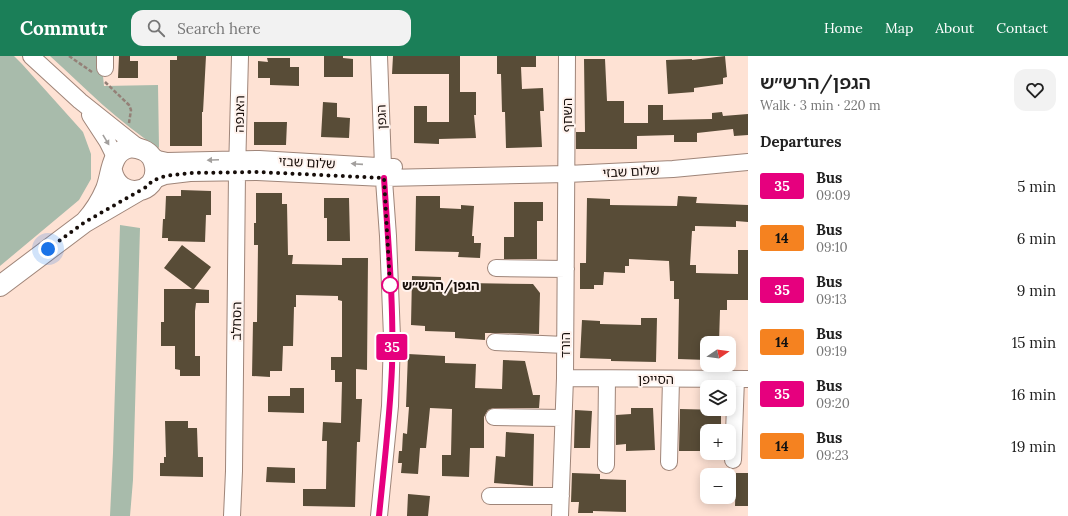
<!DOCTYPE html>
<meta charset="utf-8">
<style>
:root{--surface:#fff;--page:#f2f2f2;--text:#222;--muted:#767676;--accent:#1b7f58}
body{margin:0;font-family:Lora,"Noto Sans Hebrew",serif;background:var(--page);color:var(--text);height:100vh;display:flex;flex-direction:column;font-size:15px;white-space:nowrap}
*{box-sizing:border-box;margin:0}
p{font-size:13px;color:var(--muted)}
.icon{flex:none;width:22px;height:22px;fill:none;stroke:currentColor;stroke-width:2;stroke-linecap:round;stroke-linejoin:round}
.map{position:relative;flex:1;overflow:hidden}
.sheet{display:flex;flex-direction:column;background:var(--surface);width:320px}
.sheet>*{flex:none}
.badge{padding:0 8px;border-radius:3px;font-size:14px;line-height:26px}
.needle{width:26px;rotate:77deg}
.controls{position:absolute;left:700px;top:280px;display:grid;gap:8px}
.controls a{display:grid;place-items:center;width:36px;height:36px;border-radius:8px;background:var(--surface);box-shadow:0 2px 10px #0003;font-size:20px}
.you{position:absolute;width:20px;height:20px;margin:-10px;border:3px solid #fff;border-radius:50%;background:#1a73e8;box-shadow:0 0 0 6px #1a73e833}
.map>.badge{position:absolute;translate:-50% -50%;box-shadow:0 0 0 2px #fff}
h2{padding:0 12px;font-size:15px;line-height:36px}
.round{display:grid;place-items:center;flex:none;width:42px;height:42px;border-radius:12px;background:var(--page)}
.headline{display:flex;align-items:center;justify-content:space-between;height:68px;padding:0 12px}
h1{font-size:19px;font-weight:600;line-height:30px}
ul{padding:0;list-style:none}
li{display:flex;align-items:center;gap:12px;height:52px;padding:0 12px}
li div{flex:1}
li b{display:block;font-size:15px}
li em{font-style:normal}
li .badge{min-width:44px;font-weight:700;text-align:center}
header{display:flex;align-items:center;gap:24px;box-sizing:border-box;height:56px;padding:0 20px;background:var(--accent);color:#fff}
header strong{font-size:19px}
nav{display:flex;gap:22px;margin-inline-start:auto;font-size:14px}
.search{width:280px;height:36px;background:var(--page);display:flex;align-items:center;gap:10px;box-sizing:border-box;padding:0 14px;border-radius:12px;color:var(--muted);font-size:15px}
main{display:flex;flex:1;min-height:0}
.map>svg:first-child{display:block}
.green{fill:#a8bbab}
.building{fill:#584c37}
.lines{fill:none;stroke-linecap:round;stroke-linejoin:round}
.minor-casing{stroke:#9f8579;stroke-width:18}
.major-casing{stroke:#9f8579;stroke-width:22}
.path{stroke:#948077;stroke-width:2.5;stroke-dasharray:4 2;stroke-linecap:butt}
.minor{stroke:#fff;stroke-width:16}
.major{stroke:#fff;stroke-width:20}
.oneway{fill:#a29f9d}
.line-casing{stroke:#fff;stroke-width:9}
.line{stroke:#e6007e;stroke-width:6}
.walk{stroke:#170e0a;stroke-width:4;stroke-dasharray:0 7.2}
.stop-dot{fill:#fff;stroke:#e6007e;stroke-width:2}
.labels{text-anchor:middle;stroke-width:4;stroke-linejoin:round;paint-order:stroke}
.street-label{font-size:13px;fill:#170e0a;stroke:#fff3ee}
.stop-label{font-size:13px;font-weight:bold;fill:#170e0a;stroke:#fff3ee;text-anchor:start}
</style>
<header>
<strong>Commutr</strong>
<div class="search"><svg class="icon" aria-label="search" viewBox="0 0 24 24"><circle cx="10" cy="10" r="6"/><path d="M15 15l6 6"/></svg>Search here</div>
<nav><a>Home</a><a>Map</a><a>About</a><a>Contact</a></nav>
</header>
<main>
<div class="map">
<svg width="748" height="460" viewBox="0 0 748 460">
<rect width="100%" height="100%" fill="#fee2d4"/>
<path class="green" d="M0,0H14L22,8L83,76L91,98V123L79,144L0,210Z
M50,0H101L104,30L158,29L159,92C119,67 85,32 50,0Z
M120,169L140,172L133,424L130,460H110L113,397Z"/>
<path class="building" d="M119,0H130V5H138V22H118Z
M177,0H206L203,56H202V90H170V4H177Z
M324,0H343V2L353,3V21H324Z
M393,0H460V36H476V59H474L476,82L439,83V88L414,87V50H427V66H449V18H392Z
M497,0H536V11H521L522,33L543,32L544,55H540L542,91L506,92L505,56H502L501,18H497Z
M725,0L727,21L723,22V28L694,32V36L668,38L666,4L692,3V4Z
M267,2H290V11H299V30L270,29V22H258V5L268,6Z
M584,3H605L607,45H624V67H648V49H663V64L712,63V57L722,56L723,60L748,58V79L734,80L733,73L697,77V86H674V79L637,80V93H576V76H585Z
M323,46L337,47V61L350,62L349,82L321,81Z
M254,66H287L286,89H254Z
M181,134L211,135V159H206L205,186L168,185V182H162L163,163H165L166,140H181Z
M256,137H282V148H287L288,199H293L292,208L342,209V202H368L367,314L356,313V343H362L360,386H357L355,451L303,450V433H326L327,385H322L323,366L341,367L342,326H335V314H331V301H342V245L338,244V240L296,239V251H294L293,290H283L282,315H270V321L252,320L253,266H257L258,189H254V167H256Z
M416,140H440V152L461,153V149L474,150L472,180H474V187H481L480,202L458,201L459,196L415,195Z
M678,140L697,141L696,147L748,149V166L736,165V171L695,170V175H692L690,209H696V217L738,218V194H748V244H727V254H720L719,287H707V304L678,303L679,243H674V225H670L669,205L629,203V210H625V217L604,216L603,229H594V233H580V207H586L587,142L610,143V149L677,150Z
M324,142H349L350,185H327V162H324Z
M514,146H543V165H537V203H504V181H514Z
M182,189L211,211L194,233L209,234V247H196L195,255V300H200V320H180V314L175,313V290H161V266H164V233H192L164,212Z
M412,220L441,221V231L466,232V227L533,228L540,237L539,278L495,277H485V284L455,282V276L425,275V270L411,269Z
M641,262H657L656,306L611,305V303L580,302L582,264L600,265V268L641,269Z
M408,298L445,300V307L476,308L475,332L502,333L503,304L525,305L533,339H540L539,352H494L488,354L484,361V392H470L469,421L442,420V399H451L452,353L430,352L426,392H420L418,418L401,417L402,407H398L399,395H402L403,377L407,378L409,351H406Z
M290,332H304V357L268,356V340H290Z
M631,352H653L655,394L626,395V388L616,389V359L631,358Z
M680,353L721,354V375H707V395H679Z
M575,354L592,355L590,392H574Z
M165,365H188V372H197L198,401H203V421L160,420V407H164V401H166Z
M506,376L534,378L533,430L494,427L496,400L505,401Z
M267,411L295,412V427L266,426Z
M572,417L600,418V423L626,424V456L593,455V457H578L579,446H571Z
M736,417H748V450H735Z
M408,438L430,440L428,460H407Z"/>
<g class="lines">
<g class="minor-casing">
<path id="minor" d="M31,0L80,45L139,92
M105,0V12
M379,0L383,110L388,180L392,281L390,350L379,460
M90,59L107,85L115,101
M150,99L158,103L167,105L259,103L394,111
M152,125L165,120L190,117L257,116L384,122L567,118L673,113L748,106
M496,212L566,213
M495,286L565,289
M565,322L748,323
M494,361L563,362
M733,404L736,323
M669,406L671,323
M606,409L607,323
M490,440H561
M232,460L234,415L237,116L240,0
M560,460L565,322L567,0"/>
</g>
<g class="major-casing">
<path id="major" d="M85,166C94,156 101,145 106,133C112,118 110,97 128,92C133,91 138,92 143,94C150,97 154,103 155,111C159,139 118,145 112,115
M0,230L85,166L138,135"/>
</g>
<path class="path" d="M69,0L92,16
M105,26L129,49L131,54L129,67"/>
<use href="#minor" class="minor"/>
<use href="#major" class="major"/>
</g>
<defs><path id="oneway-solid" d="M-6-.8H1V-3.2L6.5 0L1 3.2V.8H-6Z"/></defs>
<g class="oneway">
<use href="#oneway-solid" transform="translate(106 84) rotate(59)"/>
<use href="#oneway-solid" transform="translate(213 104) rotate(178)"/>
<use href="#oneway-solid" transform="translate(357 108) rotate(-176)"/>
</g>
<g class="lines">
<g class="line-casing">
<path id="line" d="M379,460C384,410 390,361 392,311C394,248 388,185 384,122"/>
</g>
<use href="#line" class="line"/>
<path class="walk" d="M48,193L85,166L148,130L152,125L165,120L190,117L257,116L384,122L390,229"/>
</g>
<circle class="stop-dot" cx="390" cy="229" r="8"/>
<g class="labels">
<g class="street-label">
<text transform="translate(239 58) rotate(-89)" y="5">האנפה</text>
<text transform="translate(567 59) rotate(-90)" y="5">השחף</text>
<text transform="translate(381 61) rotate(-92)" y="5">הגפן</text>
<text transform="translate(307 106) rotate(3)" y="5">שלום שבזי</text>
<text transform="translate(631 115) rotate(-3)" y="5">שלום שבזי</text>
<text transform="translate(236 265) rotate(-89)" y="5">הסחלב</text>
<text transform="translate(565 289) rotate(-90)" y="5">הורד</text>
<text x="656" y="328">הסייפן</text>
</g>
<g class="stop-label">
<text x="402" y="234">הגפן/הרש״ש</text>
</g>
</g>
</svg>
<div class="controls">
<a><svg class="needle" viewBox="-14 -14 28 28"><path d="M0-13l5 13h-10z" fill="#e53935"/><path d="M0 13l5-13h-10z" fill="#767676"/></svg></a>
<a><svg class="icon" aria-label="layers" viewBox="0 0 24 24"><path d="M12 4l9 5-9 5-9-5zM3 14l9 5 9-5"/></svg></a>
<a>+</a>
<a>−</a>
</div>
<div class="you" style="left:48px;top:193px"></div>
<b class="badge" style="left:392px;top:291px;background:#e6007e;color:#fff">35</b>
</div>
<section class="sheet">
<div class="headline"><div><h1>הגפן/הרש״ש</h1><p>Walk · 3 min · 220 m</p></div><a class="round"><svg class="icon" aria-label="heart" viewBox="0 0 24 24"><path d="M12 20l-8-8c-3-5 5-10 8-4 3-6 11-1 8 4z"/></svg></a></div>
<h2>Departures</h2>
<ul>
<li><span class="badge" style="background:#e6007e;color:#fff">35</span><div><b>Bus</b><p>09:09</p></div><em>5 min</em></li>
<li><span class="badge" style="background:#f58220;color:#111">14</span><div><b>Bus</b><p>09:10</p></div><em>6 min</em></li>
<li><span class="badge" style="background:#e6007e;color:#fff">35</span><div><b>Bus</b><p>09:13</p></div><em>9 min</em></li>
<li><span class="badge" style="background:#f58220;color:#111">14</span><div><b>Bus</b><p>09:19</p></div><em>15 min</em></li>
<li><span class="badge" style="background:#e6007e;color:#fff">35</span><div><b>Bus</b><p>09:20</p></div><em>16 min</em></li>
<li><span class="badge" style="background:#f58220;color:#111">14</span><div><b>Bus</b><p>09:23</p></div><em>19 min</em></li>
</ul>
</section>
</main>
